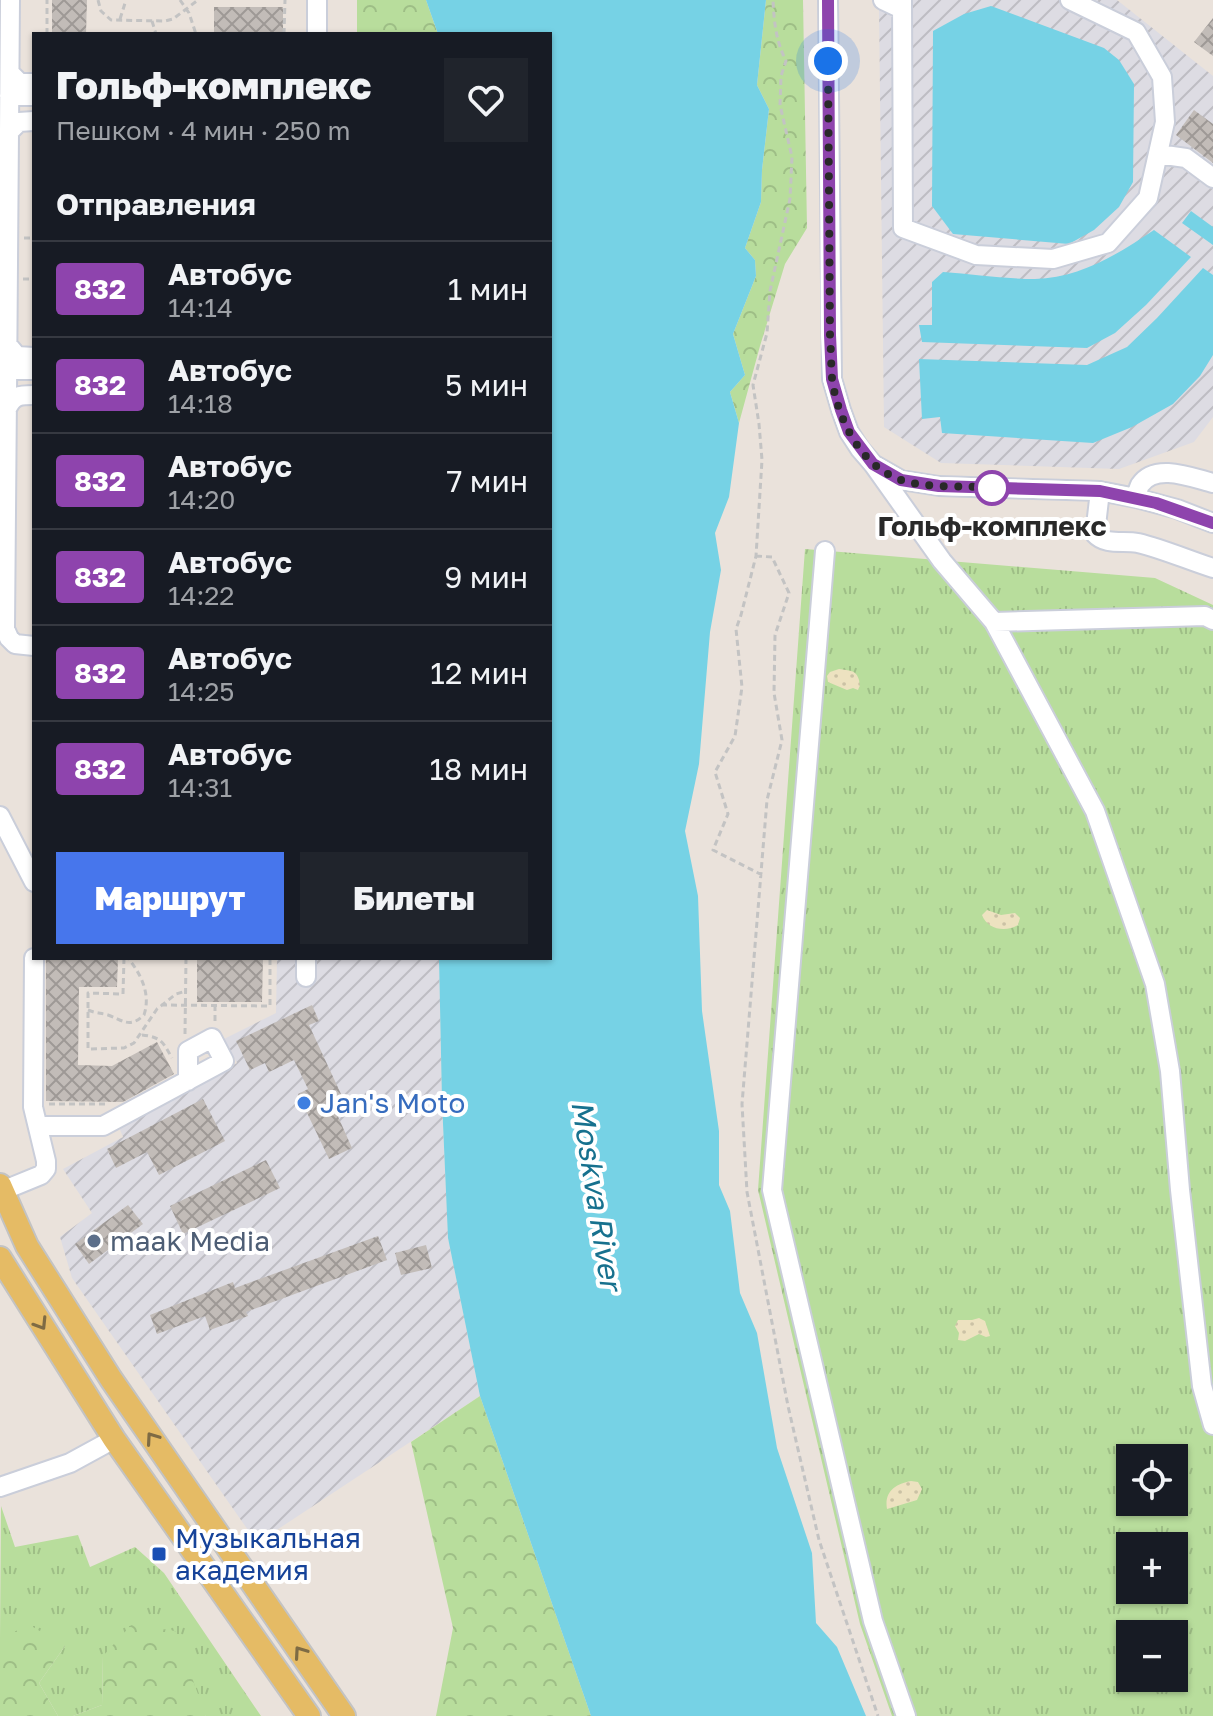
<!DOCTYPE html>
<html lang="ru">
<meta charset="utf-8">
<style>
:root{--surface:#171b24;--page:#20242c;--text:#f1f3f6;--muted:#9ea1a6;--line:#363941;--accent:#4776ec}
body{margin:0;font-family:"Golos Text",sans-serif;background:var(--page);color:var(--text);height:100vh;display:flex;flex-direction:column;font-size:30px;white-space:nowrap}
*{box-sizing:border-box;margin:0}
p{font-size:26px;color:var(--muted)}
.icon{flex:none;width:44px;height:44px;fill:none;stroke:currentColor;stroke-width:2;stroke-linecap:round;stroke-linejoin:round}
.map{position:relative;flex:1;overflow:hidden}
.sheet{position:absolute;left:32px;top:32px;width:520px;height:928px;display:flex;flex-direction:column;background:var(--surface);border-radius:0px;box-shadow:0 2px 6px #0004}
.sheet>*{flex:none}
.badge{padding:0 16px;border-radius:6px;font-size:28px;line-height:52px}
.tools{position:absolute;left:1116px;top:1444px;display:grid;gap:16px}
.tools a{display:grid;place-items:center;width:72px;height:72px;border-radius:0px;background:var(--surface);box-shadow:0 2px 6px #0004;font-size:40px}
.you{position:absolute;width:40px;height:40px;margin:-20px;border:6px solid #fff;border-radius:50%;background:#1a73e8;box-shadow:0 0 0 12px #1a73e833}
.map>.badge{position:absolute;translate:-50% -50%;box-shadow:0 0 0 4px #fff}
h2{padding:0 24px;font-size:30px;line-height:72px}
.round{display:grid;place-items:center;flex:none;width:84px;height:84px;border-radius:0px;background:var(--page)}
.summary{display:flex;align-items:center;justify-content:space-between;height:136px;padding:0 24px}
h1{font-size:38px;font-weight:800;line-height:60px}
.button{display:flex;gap:16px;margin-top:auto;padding:16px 24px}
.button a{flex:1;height:92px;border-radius:0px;background:var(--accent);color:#fff;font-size:32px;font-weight:800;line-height:92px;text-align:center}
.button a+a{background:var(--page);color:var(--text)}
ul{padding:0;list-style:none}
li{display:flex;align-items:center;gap:24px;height:96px;padding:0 24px;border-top:2px solid var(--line)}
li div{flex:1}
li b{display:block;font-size:30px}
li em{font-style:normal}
li .badge{min-width:88px;font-weight:700;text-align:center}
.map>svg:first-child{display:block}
.industrial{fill:url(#industrial-furrows)}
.grass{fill:url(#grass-tufts);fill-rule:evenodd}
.forest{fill:url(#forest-crowns)}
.sand{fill:url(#sand-dots)}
.water{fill:#76d2e5}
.building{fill:url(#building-cross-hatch)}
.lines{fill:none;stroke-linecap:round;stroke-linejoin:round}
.minor-casing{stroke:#caceda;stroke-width:22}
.major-casing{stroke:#c3c3c3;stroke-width:26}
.path{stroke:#c3c3c3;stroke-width:3;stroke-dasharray:6 4;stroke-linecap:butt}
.minor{stroke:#fff;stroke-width:18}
.major{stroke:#e5bb65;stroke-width:22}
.oneway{stroke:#7e6b44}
.line-casing{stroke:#fff;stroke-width:18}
.line{stroke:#8e44ad;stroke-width:12}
.walk{stroke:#292929;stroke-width:8;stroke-dasharray:0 14.4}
.stop-dot{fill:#fff;stroke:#8e44ad;stroke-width:4}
.shop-dot{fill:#3f7fe0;stroke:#fff;stroke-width:3}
.service-dot{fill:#5c6f8a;stroke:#fff;stroke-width:3}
.transit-dot{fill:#1a4fb4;stroke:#fff;stroke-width:3}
.labels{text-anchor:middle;stroke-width:8;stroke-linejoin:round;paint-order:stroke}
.stop-label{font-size:28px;font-weight:bold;fill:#292929;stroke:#fff}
.shop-label{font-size:28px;fill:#366cbe;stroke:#fff;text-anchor:start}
.service-label{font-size:28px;fill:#4e5e75;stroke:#fff;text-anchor:start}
.transit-label{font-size:28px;fill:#164399;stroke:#fff;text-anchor:start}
.water-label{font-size:30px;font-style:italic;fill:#17718e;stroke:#fff}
</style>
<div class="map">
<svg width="1213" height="1716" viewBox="0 0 1213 1716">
<defs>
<pattern id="industrial-furrows" width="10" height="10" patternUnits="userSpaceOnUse" patternTransform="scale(2)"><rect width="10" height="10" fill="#dddce3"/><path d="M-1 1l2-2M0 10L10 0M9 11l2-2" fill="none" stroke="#bebdc3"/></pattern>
<pattern id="grass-tufts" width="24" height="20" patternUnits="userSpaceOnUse" patternTransform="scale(2)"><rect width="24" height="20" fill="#b8dd9c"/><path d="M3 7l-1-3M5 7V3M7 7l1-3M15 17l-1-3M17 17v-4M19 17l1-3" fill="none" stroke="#9ebe86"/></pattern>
<pattern id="forest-crowns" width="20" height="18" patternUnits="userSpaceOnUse" patternTransform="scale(2)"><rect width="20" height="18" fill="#b8dd9c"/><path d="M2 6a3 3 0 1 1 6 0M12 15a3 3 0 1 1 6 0" fill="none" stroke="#9ebe86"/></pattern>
<pattern id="sand-dots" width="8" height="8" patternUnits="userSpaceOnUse" patternTransform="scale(2)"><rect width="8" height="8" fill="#ede2c0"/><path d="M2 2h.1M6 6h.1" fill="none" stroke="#cbc2a5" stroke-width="1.8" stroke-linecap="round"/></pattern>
<pattern id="building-cross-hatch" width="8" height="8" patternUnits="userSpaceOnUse" patternTransform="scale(2)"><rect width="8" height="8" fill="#c2bcb8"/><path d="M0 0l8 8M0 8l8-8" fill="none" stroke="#9e9996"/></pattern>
</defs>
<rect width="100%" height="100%" fill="#eae2db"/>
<path class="industrial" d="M873,0H1117L1213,76V417L1194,442L1119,469L941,463L884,427L879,10Z
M277,958H439L442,1101L448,1238L480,1396L257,1543L72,1278L60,1237L92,1213L63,1169L123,1137L118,1125L237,1063L224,1039L276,1013Z"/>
<path class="grass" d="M805,549L1155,578L1213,605V1716H892L860,1624L758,1190ZM1130,1458H1174V1502H1130ZM1130,1546H1174V1590H1130ZM1130,1634H1174V1678H1130Z
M1,1506L15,1547L78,1535L90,1567L135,1547L164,1573L261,1716H206L203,1712L103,1656L102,1705L73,1716H58L39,1683L65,1646L0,1640Z"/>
<path class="forest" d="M357,0H426L438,34H357Z
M766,0H803L807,228L785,264L760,346L739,423L730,392L745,375L733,334L756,276L755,260L745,248L761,202L762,170L769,109L757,85Z
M480,1396L591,1716H436L453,1628L411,1442Z
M28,1624L65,1646L39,1683L58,1716H0V1640Z
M132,1624L175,1631L206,1716H73L102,1705L103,1656Z"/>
<path class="sand" d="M839,669C849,671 856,669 859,680C860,687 861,683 858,690L853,688L847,690L828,682L827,676L830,672Z
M987,910L1001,915L1015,913L1020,918L1018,925C1005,933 987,929 982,915Z
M979,1318L985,1321L990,1336L986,1337L979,1334L965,1341L958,1340L959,1333L955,1326L958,1320H972Z
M911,1481L918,1482L922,1489L917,1500L887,1509C884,1492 895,1484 911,1481Z"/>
<path class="water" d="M426,0H766L757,85L769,109L762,170L761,202L745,248L755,260L756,276L733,334L745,375L730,392L739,423L729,497L715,533L721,570L710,632L699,764L685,831L698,896L702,1011L719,1131V1185L730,1211L740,1293L757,1333L777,1448L812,1553L816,1623L837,1647L866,1716H591L480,1396L448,1238L442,1101L439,958H550V34H438Z
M991,6L1104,48L1119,60L1134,84L1133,182L1119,207L1094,230L1069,244L953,234L932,206L933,31L964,14Z
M1191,211L1213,227V245L1182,223Z
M1154,230L1191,257L1146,305L1115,333L1087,348L922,342L919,325H932V282L943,272C973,274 1005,279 1035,279C1080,278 1118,254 1154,230Z
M1203,268L1213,275V355L1200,376L1173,404L1132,427L1093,443L942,433L940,417L922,419L919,359L1087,365L1127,347L1157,318Z"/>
<path class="building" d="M52,0H87L86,34H52Z
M214,7H283V34H214Z
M1213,18V56L1194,42Z
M1194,110L1213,124V163L1176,135Z
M46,958H118L117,987H79L78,1065L112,1066L157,1042L174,1074L123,1102L46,1101Z
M197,958H263L262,1002H197Z
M312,1005L319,1021L309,1025L347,1107L336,1112L352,1148L329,1159L298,1094L308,1089L294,1060L269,1072L265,1063L250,1070L236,1041Z
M203,1099L225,1141L159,1175L147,1152L116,1168L107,1149Z
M266,1160L280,1188L183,1234L170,1206Z
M128,1205L143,1224L89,1264L75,1244Z
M378,1236L387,1260L246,1312L248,1316L210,1330L205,1316L157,1334L150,1315L233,1282L235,1288Z
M426,1245L432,1268L401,1275L395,1253Z"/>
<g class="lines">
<g class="minor-casing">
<path id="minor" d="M317,0V34
M828,0L832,379L841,410L849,432L860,449L873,464L901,480L939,486L1100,491L1136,498L1177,509L1213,523
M883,0L902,9
M902,0L903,228L976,255L1053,259L1108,243L1148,198L1165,122L1162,77L1136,32L1070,0
M10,73L20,83H34
M9,96H34
M9,132L19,122L34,121
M1158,154L1186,158L1213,178
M7,344L17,356L34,357
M7,370H34
M5,386L7,395L5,629L9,638L15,644L34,646
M7,395L10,0
M7,409C13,395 20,395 34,395
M873,464L942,561L994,622L1095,811L1155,984L1170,1071L1180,1190L1202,1386L1213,1425
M1100,491L1095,534C1106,546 1124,540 1138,543C1163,549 1188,560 1213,568
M1136,498C1137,494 1138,489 1140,485C1155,462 1193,478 1213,483
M825,551L772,1190L873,1621L906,1716
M994,622L1205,616L1213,620
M0,816L34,882
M306,977V958
M38,1126H103L224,1061L212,1038L188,1051V1081
M2,1191L41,1175L46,1169V1161L33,1107L34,958
M0,1487L70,1463L114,1439"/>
</g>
<g class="major-casing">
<path id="major" d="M0,1185L27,1246L111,1379L344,1716
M0,1258L114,1439L309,1716"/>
</g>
<path class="path" d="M98,0L101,11L111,20L165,21L173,19L198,0
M180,0L189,13L196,34
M120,19L126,0
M152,21L156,34
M47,34V0
M284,34L285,0
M24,238H34
M23,279H34
M756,556L772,557L789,593L775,635L774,693L782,740L767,800L742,1104L747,1192L788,1406L819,1540L878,1716
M762,875L713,850L728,814L715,772L735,736L742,687L736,629L741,615L756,556L762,460L759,424L753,385L767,333L770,291L790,199L792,157L780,105L781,76L786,61C776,41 774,22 773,0
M124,958L123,994L88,993V1049L124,1048L134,1043L157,1009L176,994L186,991
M161,1005L270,1006V958
M215,1005V1022
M88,1010C95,1013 101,1013 108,1015C123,1020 129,1029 144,1015C151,994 141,974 128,958
M185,1034L186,958
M142,1035C161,1037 163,1042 172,1058
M49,1104H109"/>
<use href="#minor" class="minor"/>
<use href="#major" class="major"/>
</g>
<defs><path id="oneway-chevron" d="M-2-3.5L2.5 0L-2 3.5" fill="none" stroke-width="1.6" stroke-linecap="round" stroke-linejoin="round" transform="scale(2)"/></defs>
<g class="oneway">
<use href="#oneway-chevron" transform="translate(41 1324) rotate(58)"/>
<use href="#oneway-chevron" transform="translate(152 1438) rotate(-125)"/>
<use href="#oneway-chevron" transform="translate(300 1652) rotate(-125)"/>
</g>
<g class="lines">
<g class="line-casing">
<path id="line" d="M828,0L830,335L832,379L841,410L849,432L873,464L901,480L939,486L1100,491L1156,503L1213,523"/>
</g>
<use href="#line" class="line"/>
<path class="walk" d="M828,61L830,335C831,349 831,364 832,378C837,418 860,466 901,480C927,489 966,485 992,488"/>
</g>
<circle class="stop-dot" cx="992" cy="488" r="16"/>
<circle class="shop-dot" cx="304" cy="1103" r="8"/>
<circle class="service-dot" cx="94" cy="1241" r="8"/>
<rect class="transit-dot" x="151" y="1546" width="16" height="16" rx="4"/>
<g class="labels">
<g class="stop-label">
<text x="992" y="536">Гольф-комплекс</text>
</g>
<g class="shop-label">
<text x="320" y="1113">Jan's Moto</text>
</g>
<g class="service-label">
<text x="110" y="1251">maak Media</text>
</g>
<g class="transit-label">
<text x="175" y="1548">Музыкальная<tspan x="175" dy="32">академия</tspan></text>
</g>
<g class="water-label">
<text transform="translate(596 1195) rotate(81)" y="10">Moskva River</text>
</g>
</g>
</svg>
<div class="tools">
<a><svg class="icon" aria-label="locate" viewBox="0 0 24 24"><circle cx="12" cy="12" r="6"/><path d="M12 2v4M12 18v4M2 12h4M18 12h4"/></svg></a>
<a>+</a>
<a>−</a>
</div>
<div class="you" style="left:828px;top:61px"></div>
<section class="sheet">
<div class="summary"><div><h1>Гольф-комплекс</h1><p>Пешком · 4 мин · 250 m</p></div><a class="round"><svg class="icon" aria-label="heart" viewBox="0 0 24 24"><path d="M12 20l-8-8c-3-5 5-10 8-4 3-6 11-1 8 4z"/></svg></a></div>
<h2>Отправления</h2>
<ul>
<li><span class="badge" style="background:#8e44ad;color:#fff">832</span><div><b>Автобус</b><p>14:14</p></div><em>1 мин</em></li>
<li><span class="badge" style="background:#8e44ad;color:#fff">832</span><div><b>Автобус</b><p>14:18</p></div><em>5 мин</em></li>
<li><span class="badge" style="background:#8e44ad;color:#fff">832</span><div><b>Автобус</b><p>14:20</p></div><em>7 мин</em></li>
<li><span class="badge" style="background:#8e44ad;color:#fff">832</span><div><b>Автобус</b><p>14:22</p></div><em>9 мин</em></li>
<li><span class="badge" style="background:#8e44ad;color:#fff">832</span><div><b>Автобус</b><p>14:25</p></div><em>12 мин</em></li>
<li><span class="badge" style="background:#8e44ad;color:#fff">832</span><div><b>Автобус</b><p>14:31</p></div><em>18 мин</em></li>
</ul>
<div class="button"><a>Маршрут</a><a>Билеты</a></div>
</section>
</div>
